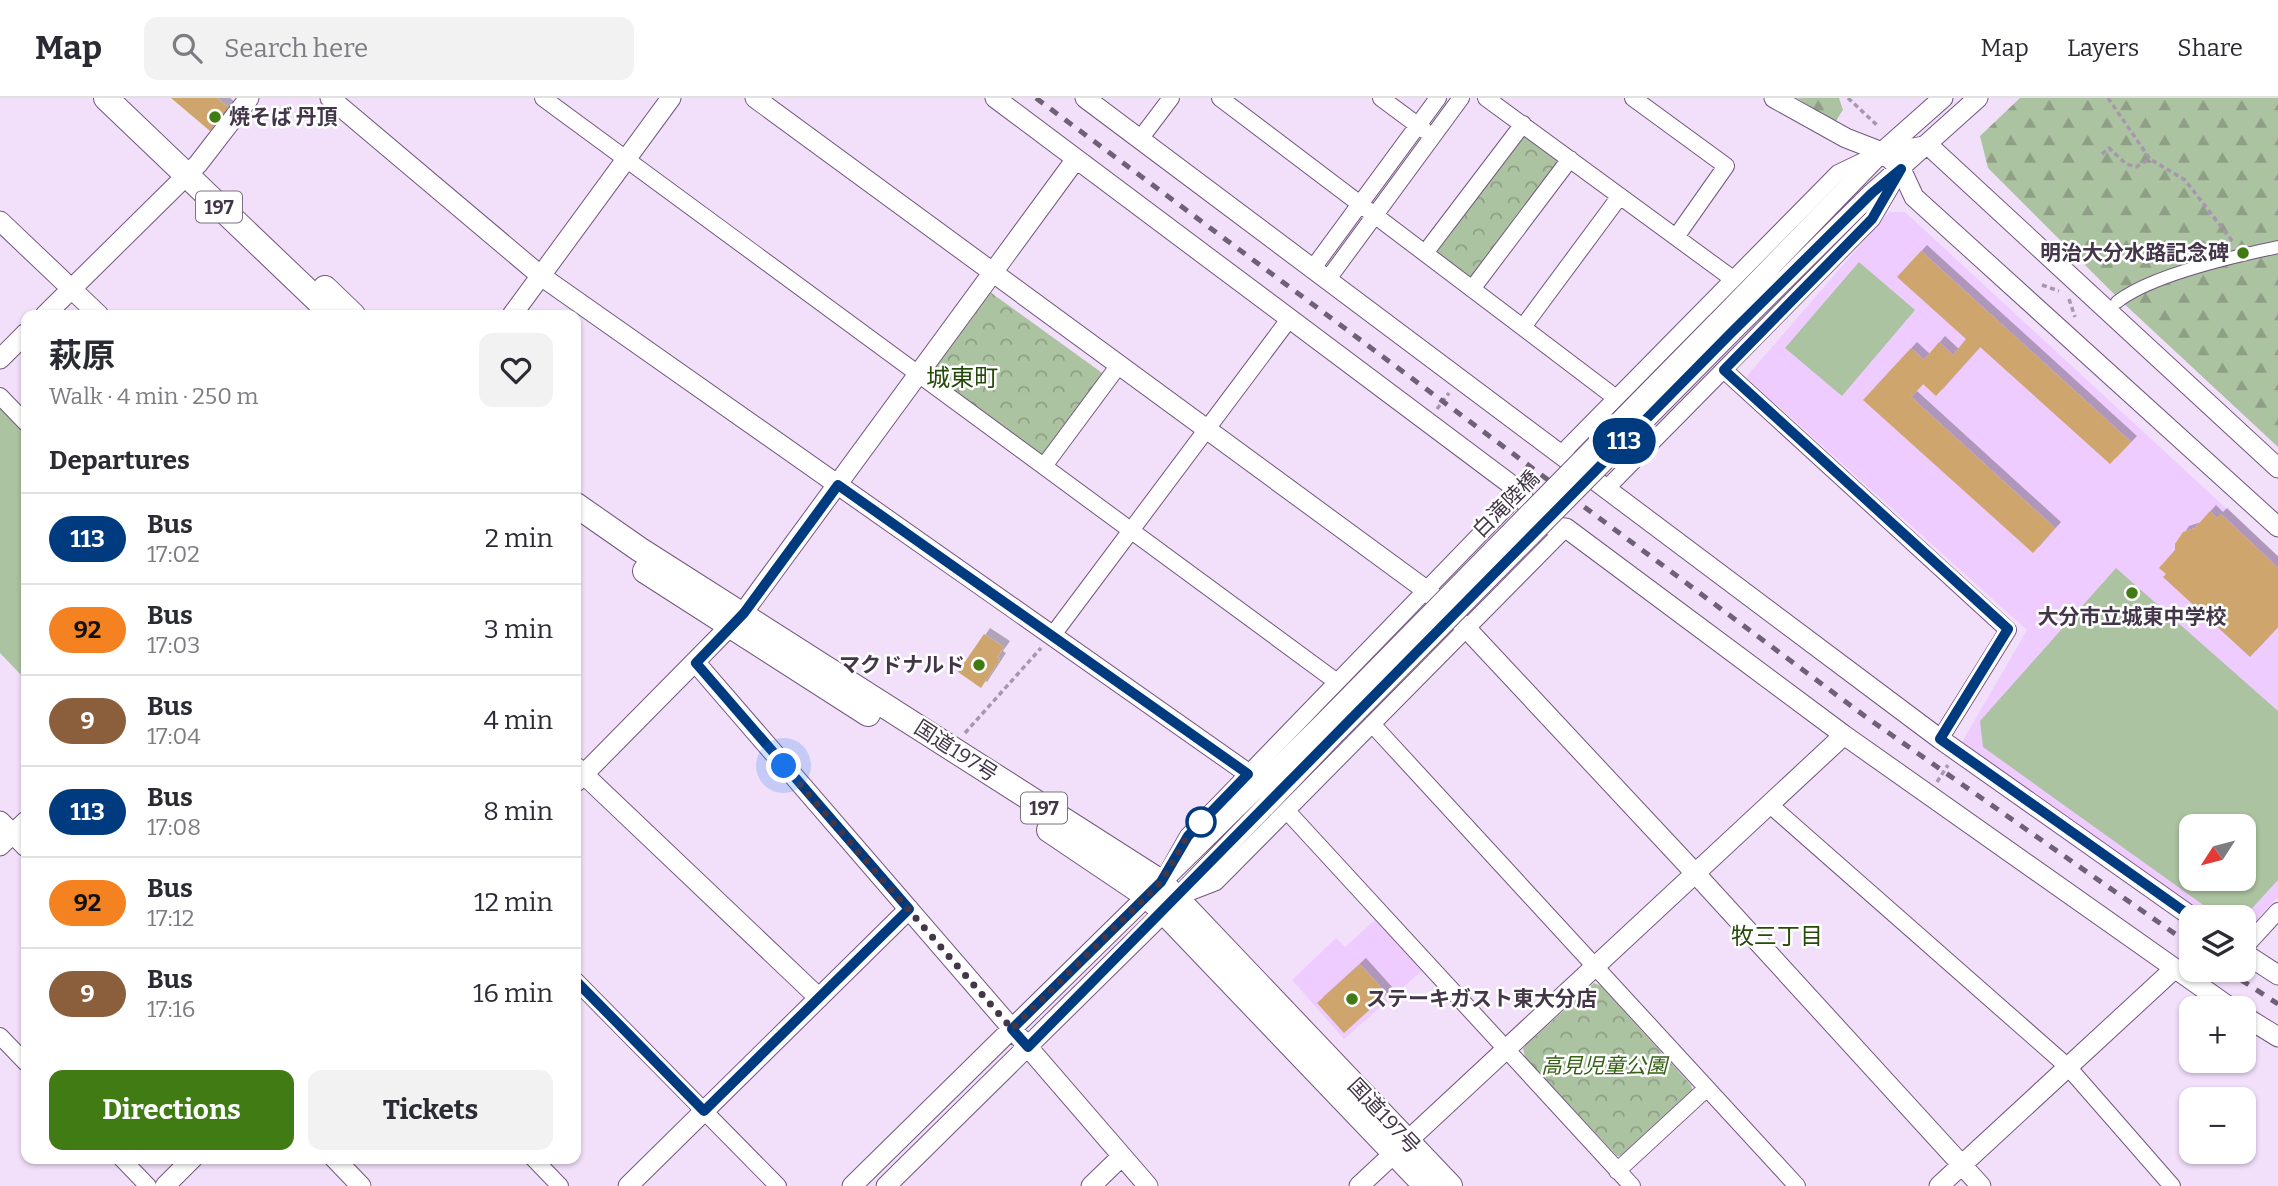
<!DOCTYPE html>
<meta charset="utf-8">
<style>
:root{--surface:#fff;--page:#f2f2f3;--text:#2b2b33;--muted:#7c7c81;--line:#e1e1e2;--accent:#417b13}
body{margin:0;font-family:Bitter,"Noto Sans JP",serif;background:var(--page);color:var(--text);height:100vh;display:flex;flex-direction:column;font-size:26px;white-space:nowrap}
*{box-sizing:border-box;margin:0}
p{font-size:23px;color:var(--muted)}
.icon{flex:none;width:38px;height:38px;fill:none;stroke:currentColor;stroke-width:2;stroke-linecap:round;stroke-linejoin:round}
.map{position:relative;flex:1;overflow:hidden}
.sheet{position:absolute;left:21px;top:212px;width:560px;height:854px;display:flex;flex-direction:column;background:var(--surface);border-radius:14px;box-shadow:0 2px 5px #0004}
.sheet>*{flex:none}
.badge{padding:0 14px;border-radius:23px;font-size:24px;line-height:46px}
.needle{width:46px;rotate:234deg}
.controls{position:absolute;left:2179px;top:716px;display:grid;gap:14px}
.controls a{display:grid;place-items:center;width:77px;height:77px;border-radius:14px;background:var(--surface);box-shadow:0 2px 5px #0004;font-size:35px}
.you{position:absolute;width:35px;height:35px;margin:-18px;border:5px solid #fff;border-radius:50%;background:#1a73e8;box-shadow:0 0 0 10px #1a73e833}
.map>.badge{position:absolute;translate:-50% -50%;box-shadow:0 0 0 4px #fff}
h2{padding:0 28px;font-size:26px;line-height:63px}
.round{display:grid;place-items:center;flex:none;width:74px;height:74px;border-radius:14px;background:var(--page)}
.summary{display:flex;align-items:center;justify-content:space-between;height:119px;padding:0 28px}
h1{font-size:33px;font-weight:700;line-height:52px}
.action{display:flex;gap:14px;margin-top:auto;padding:14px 28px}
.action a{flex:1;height:80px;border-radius:14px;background:var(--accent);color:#fff;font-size:28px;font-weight:700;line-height:80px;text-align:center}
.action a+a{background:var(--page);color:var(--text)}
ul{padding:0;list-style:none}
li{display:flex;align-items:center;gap:21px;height:91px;padding:0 28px;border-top:2px solid var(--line)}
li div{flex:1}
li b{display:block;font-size:26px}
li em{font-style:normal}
li .badge{min-width:77px;font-weight:700;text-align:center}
header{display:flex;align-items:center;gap:42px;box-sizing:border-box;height:98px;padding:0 35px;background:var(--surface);border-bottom:2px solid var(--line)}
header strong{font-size:33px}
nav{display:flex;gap:38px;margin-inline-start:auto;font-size:24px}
.search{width:490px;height:63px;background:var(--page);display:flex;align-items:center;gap:18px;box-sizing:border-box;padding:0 24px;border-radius:14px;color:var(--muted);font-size:26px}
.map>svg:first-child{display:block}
.built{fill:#efccff;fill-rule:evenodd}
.forest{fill:url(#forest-firs)}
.park{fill:url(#park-crowns)}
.pitch{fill:#acc3a1;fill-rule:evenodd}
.building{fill:#cea56d;filter:url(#shadow)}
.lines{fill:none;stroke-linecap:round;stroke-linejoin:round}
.pedestrian-casing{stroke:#72577d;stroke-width:14}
.minor-casing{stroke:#72577d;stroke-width:18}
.tertiary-casing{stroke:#72577d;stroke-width:21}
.trunk-casing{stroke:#72577d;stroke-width:26}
.path{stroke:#a697ae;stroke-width:3.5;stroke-dasharray:5 3.5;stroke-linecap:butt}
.pedestrian{stroke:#fff;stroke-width:12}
.minor{stroke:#fff;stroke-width:16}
.tertiary{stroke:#fff;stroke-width:19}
.trunk{stroke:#fff;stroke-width:24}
.rail{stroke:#6e6075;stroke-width:5;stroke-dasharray:9 9;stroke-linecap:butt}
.tertiary-bridge-casing{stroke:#72577d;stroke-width:21;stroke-linecap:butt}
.tertiary-bridge{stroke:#fff;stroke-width:19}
.line-casing{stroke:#fff;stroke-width:16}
.line{stroke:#003b80;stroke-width:10}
.walk{stroke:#423648;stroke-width:7;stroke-dasharray:0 12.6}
.poi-dot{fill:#417b13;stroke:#fff;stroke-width:2.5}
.stop-dot{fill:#fff;stroke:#003b80;stroke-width:3.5}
.labels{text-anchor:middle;stroke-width:5;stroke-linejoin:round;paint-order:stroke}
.shield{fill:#fff;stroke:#7b727f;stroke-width:2}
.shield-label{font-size:19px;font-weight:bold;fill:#423648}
.poi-label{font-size:21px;font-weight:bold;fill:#423648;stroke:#fff;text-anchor:start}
.street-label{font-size:21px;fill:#423648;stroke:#fff}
.park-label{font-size:21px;font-style:italic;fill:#346113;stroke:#fff}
.neighbourhood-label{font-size:23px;fill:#264a09;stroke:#fff}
.quarter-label{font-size:24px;fill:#264a09;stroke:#fff}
</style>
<header>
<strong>Map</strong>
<div class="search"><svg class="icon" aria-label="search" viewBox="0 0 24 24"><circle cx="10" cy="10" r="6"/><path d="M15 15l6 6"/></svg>Search here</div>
<nav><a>Map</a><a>Layers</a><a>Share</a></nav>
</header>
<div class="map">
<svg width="2278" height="1088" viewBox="0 0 2278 1088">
<defs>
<pattern id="forest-firs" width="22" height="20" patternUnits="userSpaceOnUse" patternTransform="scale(1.75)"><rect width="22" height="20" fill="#acc3a1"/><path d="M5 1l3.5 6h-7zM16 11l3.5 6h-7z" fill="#8e9f85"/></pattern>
<pattern id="park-crowns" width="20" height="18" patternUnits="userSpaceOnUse" patternTransform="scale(1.75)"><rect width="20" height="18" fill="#acc3a1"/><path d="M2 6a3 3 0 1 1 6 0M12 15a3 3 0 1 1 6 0" fill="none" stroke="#8e9f85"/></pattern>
<filter id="shadow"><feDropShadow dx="6" dy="-6" stdDeviation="0" flood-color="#0004"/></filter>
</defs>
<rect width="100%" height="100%" fill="#f2e0fb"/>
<path class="built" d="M1889,114H1905L2278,458V799L2244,835V819H2207L1962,644L2027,532L1746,279ZM2191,728H2244V780H2191Z
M1376,821L1424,871L1344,941L1292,882L1336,840L1345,849Z"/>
<path class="forest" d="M1797,0H1839L1843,12L1835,24Z
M2020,0H2278V349L2120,202L1988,70L1980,38Z"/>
<path class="park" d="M1527,36L1556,57L1559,67L1475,181L1467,182L1435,158V151L1518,39Z
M990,194L1105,277L1044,360L930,277Z
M1594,885L1601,888L1691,987L1693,994L1624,1058H1617L1525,960L1523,950Z"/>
<path class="pitch" d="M1859,164L1915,212L1842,298L1785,250Z
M0,310L26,337V582L0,555Z
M2116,470L2278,613V782L2244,819H2220L1983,649L1980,623ZM2191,728H2244V780H2191Z"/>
<path class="building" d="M171,0H217L229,10L210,33Z
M1921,153L2131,344L2110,366L1980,249L1936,298L1923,286L1911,299L2055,430L2033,455L1863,302L1911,250L1924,262L1939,244L1953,257L1966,241L1897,179Z
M2210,413L2217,420L2221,416L2278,470V529L2250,559L2163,479L2166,476L2159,470L2175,452V446L2183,434L2195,430Z
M984,536L1004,549L997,559L1000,561L981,590L958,574Z
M1360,866L1387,896L1344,935L1317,905Z"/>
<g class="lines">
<g class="pedestrian-casing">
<path id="pedestrian" d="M2117,204C2151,177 2235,158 2278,149"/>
</g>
<g class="minor-casing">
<path id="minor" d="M543,0L1337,584
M1220,0L1616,300
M1381,0L1424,32
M1486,0L1733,181
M1633,0L1726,68L1676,139
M1140,41L1171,0
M1425,155L1523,26
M1313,170L1438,0
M1328,181L1461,0
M1472,191L1570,61
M1523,229L1620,98
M1724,272L2008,532L1940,641
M0,298L26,325
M1562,355L1838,75L1882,54L1927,46
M1044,368L1119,267
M1607,390L1872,121L1899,75
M1052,538L1290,220
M1372,626L1797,1088
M1769,706L2068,969L2172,1088
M1287,713L1632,1088
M1170,770L1188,738L1521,394
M1180,798L1216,784L1566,430
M2244,850L2278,813
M576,883L778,1088
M0,938L26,965
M121,1060L148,1088
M533,1060L560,1088
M1617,1073L1707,990"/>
</g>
<g class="tertiary-casing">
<path id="tertiary" d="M330,0L541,178L1249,676
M755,0L1426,492L1467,531L1695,775L1981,1088
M995,0L1521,394C1528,415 1544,430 1566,430L1844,637L2231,910
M1085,0L1940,641L2192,819
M1774,0L1846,40L1882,54L1901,71L1914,99L2278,429
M1927,46L2278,370
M0,123L99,217
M45,217L198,66L249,0
M512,217L671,0
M1717,224L1882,54L1943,0
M1730,236L1872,95L1978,0
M0,261L26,235
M696,565L1148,1088
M576,669L819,900
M576,684L743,515L1076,61
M0,723L26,749
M0,748L26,723
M2244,855L2278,877
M2244,918L2278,939
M334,1060L361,1088
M165,1088L193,1060
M628,1088L909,811
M852,1088L1327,621
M886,1088L1164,814L1338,633
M1091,1088L1122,1058
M1359,1088L1844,637
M1939,1088L2173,872"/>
</g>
<g class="trunk-casing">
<path id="trunk" d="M106,0L333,217
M325,190L353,217
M576,407L639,451L1161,784L1450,1088
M645,473L868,616
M1049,732L1147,798L1164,814L1426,1088"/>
</g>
<path class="path" d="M1848,0L1879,29
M2108,0L2150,61L2185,82L2233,144
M2102,56L2109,50L2126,66L2136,69L2150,61
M2042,187L2059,193
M2069,201L2075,219
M1437,311L1449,295
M965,635L1041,550
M1937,684L1948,667"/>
<use href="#pedestrian" class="pedestrian"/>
<use href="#minor" class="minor"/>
<use href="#tertiary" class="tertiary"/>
<use href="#trunk" class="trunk"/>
<path class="rail" d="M1036,0L1866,619L2191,847
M2226,872L2278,906"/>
<g class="tertiary-bridge-casing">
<path id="tertiary-bridge" d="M1327,621L1717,224
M1338,633L1730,236"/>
</g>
<use href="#tertiary-bridge" class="tertiary-bridge"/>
</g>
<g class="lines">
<g class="line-casing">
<path id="line" d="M576,883L704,1013L909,811L696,565L744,515L838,387L1248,676L1188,738L1161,784L1012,931L1028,949L1730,236L1872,95L1901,71L1872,121L1724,272L2008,531L1940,641L2192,819"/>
</g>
<use href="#line" class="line"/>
<path class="walk" d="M784,668L1012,931L1161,784L1188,738L1203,722L1201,724"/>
</g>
<g class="poi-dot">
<circle cx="215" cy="19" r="7"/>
<circle cx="2243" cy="155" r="7"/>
<circle cx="2132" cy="495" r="7"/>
<circle cx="979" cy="567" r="7"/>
<circle cx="1352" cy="901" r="7"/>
</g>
<circle class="stop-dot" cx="1201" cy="724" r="14"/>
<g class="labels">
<g class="shield">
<rect x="196" y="93.5" width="46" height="31" rx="5"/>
<rect x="1021" y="694.5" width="46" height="31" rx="5"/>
</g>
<g class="shield-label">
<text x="219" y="116">197</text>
<text x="1044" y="717">197</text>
</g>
<g class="poi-label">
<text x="229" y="26">焼そば 丹頂</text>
<text x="2229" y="162" text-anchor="end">明治大分水路記念碑</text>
<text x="2132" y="526" text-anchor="middle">大分市立城東中学校</text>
<text x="965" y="574" text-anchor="end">マクドナルド</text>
<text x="1366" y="908">ステーキガスト東大分店</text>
</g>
<g class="street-label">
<text transform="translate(1506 406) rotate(-45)" y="7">白滝陸橋</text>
<text transform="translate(956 653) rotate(33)" y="7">国道197号</text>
<text transform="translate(1384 1018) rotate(47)" y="7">国道197号</text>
</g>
<g class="park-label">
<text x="1604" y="975">高見児童公園</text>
</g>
<g class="neighbourhood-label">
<text x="1777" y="846">牧三丁目</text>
</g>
<g class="quarter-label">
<text x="962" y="288">城東町</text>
</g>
</g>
</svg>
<div class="controls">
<a><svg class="needle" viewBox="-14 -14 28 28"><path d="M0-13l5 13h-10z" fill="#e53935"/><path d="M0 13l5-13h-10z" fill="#7c7c81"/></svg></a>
<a><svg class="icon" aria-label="layers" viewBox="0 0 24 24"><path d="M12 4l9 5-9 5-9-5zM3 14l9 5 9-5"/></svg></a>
<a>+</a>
<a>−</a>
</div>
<div class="you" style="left:784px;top:668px"></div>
<b class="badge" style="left:1624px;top:343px;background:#003b80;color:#fff">113</b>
<section class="sheet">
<div class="summary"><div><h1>萩原</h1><p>Walk · 4 min · 250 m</p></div><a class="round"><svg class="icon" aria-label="heart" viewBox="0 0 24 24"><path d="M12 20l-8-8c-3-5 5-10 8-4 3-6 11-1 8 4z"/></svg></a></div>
<h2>Departures</h2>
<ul>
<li><span class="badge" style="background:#003b80;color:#fff">113</span><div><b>Bus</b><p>17:02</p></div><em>2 min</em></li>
<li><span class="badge" style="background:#f58220;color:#111">92</span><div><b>Bus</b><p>17:03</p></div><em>3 min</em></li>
<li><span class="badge" style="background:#8b5e3c;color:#fff">9</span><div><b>Bus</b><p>17:04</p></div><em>4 min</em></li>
<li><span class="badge" style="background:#003b80;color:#fff">113</span><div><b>Bus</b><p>17:08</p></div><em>8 min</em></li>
<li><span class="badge" style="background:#f58220;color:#111">92</span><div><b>Bus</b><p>17:12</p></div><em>12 min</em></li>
<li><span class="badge" style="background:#8b5e3c;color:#fff">9</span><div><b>Bus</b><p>17:16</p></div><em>16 min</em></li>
</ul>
<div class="action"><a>Directions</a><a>Tickets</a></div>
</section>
</div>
